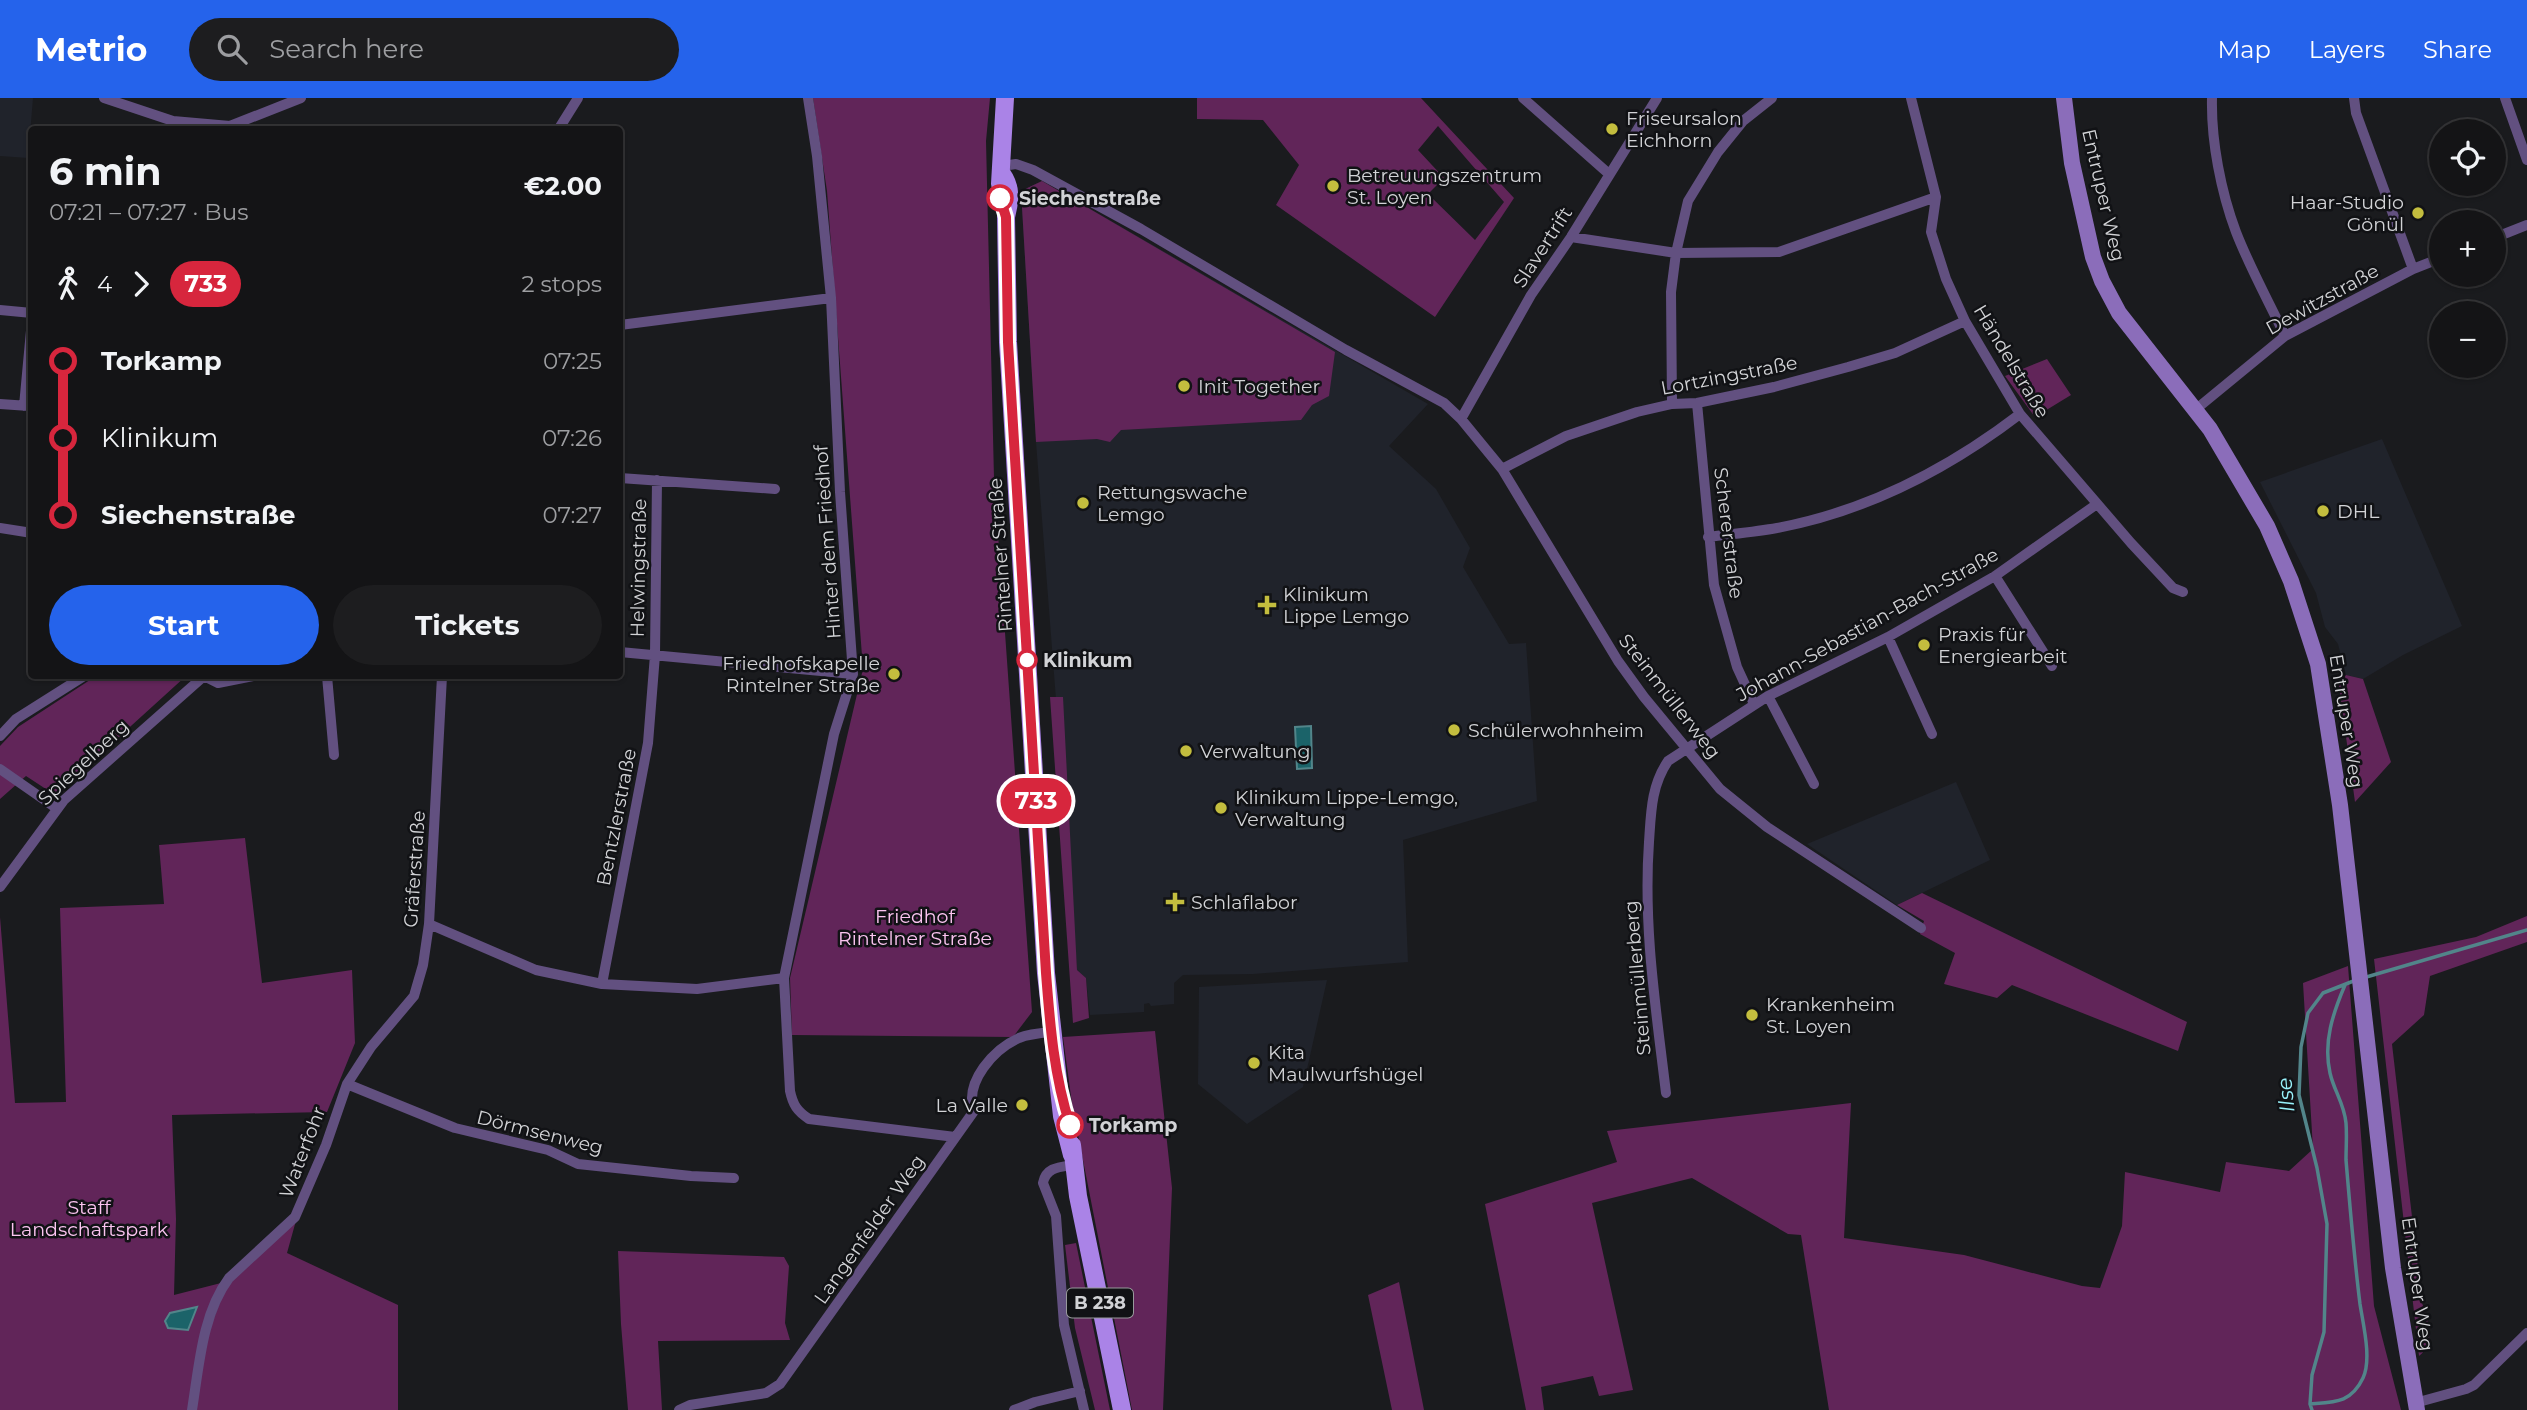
<!DOCTYPE html>
<meta charset="utf-8">
<style>
:root{--surface:#141416;--page:#1d1d1f;--text:#f1f3f6;--muted:#9d9ea1;--line:#333335;--accent:#2563eb}
body{margin:0;font-family:Montserrat,sans-serif;background:var(--page);color:var(--text);height:100vh;display:flex;flex-direction:column;font-size:26px;white-space:nowrap}
*{box-sizing:border-box;margin:0}
p{font-size:23px;color:var(--muted)}
.icon{flex:none;width:38px;height:38px;fill:none;stroke:currentColor;stroke-width:2;stroke-linecap:round;stroke-linejoin:round}
.map{position:relative;flex:1;overflow:hidden}
.panel{position:absolute;left:28px;top:28px;width:595px;height:553px;display:flex;flex-direction:column;background:var(--surface);border-radius:7px;box-shadow:0 2px 5px #0004,0 0 0 2px var(--line)}
.panel>*{flex:none}
.badge{padding:0 14px;border-radius:23px;font-size:24px;line-height:46px}
.tools{position:absolute;left:2429px;top:21px;display:grid;gap:14px}
.tools a{display:grid;place-items:center;width:77px;height:77px;border-radius:50%;background:var(--surface);box-shadow:0 2px 5px #0004,0 0 0 2px var(--line);font-size:35px}
.map>.badge{position:absolute;translate:-50% -50%;box-shadow:0 0 0 4px #fff}
.legs{display:flex;align-items:center;gap:10px;height:77px;padding:0 21px;font-size:23px}
.legs p{margin-inline-start:auto}
.headline{display:flex;align-items:center;justify-content:space-between;height:119px;padding:0 21px}
h1{font-size:38px;font-weight:700;line-height:52px}
.button{display:flex;gap:14px;margin-top:auto;padding:14px 21px}
.button a{flex:1;height:80px;border-radius:42px;background:var(--accent);color:#fff;font-size:28px;font-weight:700;line-height:80px;text-align:center}
.button a+a{background:var(--page);color:var(--text)}
ul{padding:0 21px;list-style:none}
li{display:flex;align-items:center;gap:24px;height:77px;font-size:26px}
li i{display:grid;place-items:center;width:10px;height:100%;margin:0 9px;background:currentColor}
li i::after{content:'';width:18px;height:18px;margin:-9px;border:5px solid;border-radius:50%;background:var(--surface)}
li p{margin-inline-start:auto}
li:first-child i{background:linear-gradient(#0000 50%,currentColor 0)}
li:last-child i{background:linear-gradient(currentColor 50%,#0000 0)}
header{display:flex;align-items:center;gap:42px;box-sizing:border-box;height:98px;padding:0 35px;background:var(--accent);color:#fff}
header strong{font-size:33px}
nav{display:flex;gap:38px;margin-inline-start:auto;font-size:24px}
.search{width:490px;height:63px;background:var(--page);display:flex;align-items:center;gap:18px;box-sizing:border-box;padding:0 24px;border-radius:38px;color:var(--muted);font-size:26px}
.map>svg:first-child{display:block}
.built{fill:#20232b}
.green{fill:#612559;fill-rule:evenodd}
.water{fill:#1b6369;stroke:#52858a;stroke-width:2}
.lines{fill:none;stroke-linecap:round;stroke-linejoin:round}
.stream{stroke:#52858a;stroke-width:3.5}
.street{stroke:#625080;stroke-width:10}
.secondary{stroke:#8b6dba;stroke-width:16}
.primary{stroke:#aa83e7;stroke-width:18}
.line-1-casing{stroke:#fff;stroke-width:16}
.line-1{stroke:#d7263d;stroke-width:10}
.poi-dot{fill:#c3bd3e;stroke:#111215;stroke-width:2.5}
.stop-1-dot{fill:#fff;stroke:#d7263d;stroke-width:3.5}
.labels{text-anchor:middle;stroke-width:5;stroke-linejoin:round;paint-order:stroke}
.shield{fill:#111215;stroke:#98999c;stroke-width:2}
.shield-label{font-size:18px;font-weight:bold;fill:#d2d3d6}
.poi-label{font-size:19px;fill:#d2d3d6;stroke:#111215;text-anchor:start}
.street-label{font-size:19px;fill:#d2d3d6;stroke:#111215}
.stop-label{font-size:19px;font-weight:bold;fill:#d2d3d6;stroke:#111215;text-anchor:start}
.park-label{font-size:19px;fill:#fcc4f1;stroke:#111215}
.water-label{font-size:21px;font-style:italic;fill:#98f1fa;stroke:#111215}
</style>
<header>
<strong>Metrio</strong>
<div class="search"><svg class="icon" aria-label="search" viewBox="0 0 24 24"><circle cx="10" cy="10" r="6"/><path d="M15 15l6 6"/></svg>Search here</div>
<nav><a>Map</a><a>Layers</a><a>Share</a></nav>
</header>
<div class="map">
<svg width="2527" height="1312" viewBox="0 0 2527 1312">
<rect width="100%" height="100%" fill="#1a1b1e"/>
<path class="built" d="M0,0H33L28,60L0,58Z
M1042,83L1428,306L1389,348L1436,391L1470,450L1463,469L1509,546L1526,545L1537,703L1403,742L1408,864L1253,876L1183,877L1174,885V906L1151,908L1149,905L1144,906V914L1090,917L1086,880L1077,872L1036,344L1021,93Z
M2382,341L2462,528L2403,557L2363,581L2346,577L2338,546L2325,529L2316,495L2260,384Z
M1956,684L1990,762L1897,807L1807,746Z
M1327,882L1303,989L1247,1026L1198,986L1199,889Z"/>
<path class="green" d="M813,0H990L986,43L994,380L1032,914L1013,939L792,937L790,880L863,571L827,93Z
M1197,0H1421L1514,100L1435,219L1276,107L1299,67L1263,22L1197,21ZM1438,28L1504,104L1475,142L1428,96L1444,80L1418,52Z
M1042,83L1335,254L1329,298L1312,307L1301,322L1121,332L1110,344L1097,341L1036,344L1021,93Z
M2047,261L2071,297L2035,319L2005,278Z
M2346,577L2363,581L2391,664L2355,704L2339,588Z
M96,578H186L55,697L26,678L0,701V648L18,629Z
M1050,599H1063L1077,872L1086,880L1089,920L1073,925Z
M245,740L262,885L352,872L355,945L327,1014L172,1017L176,1121L174,1197L221,1185L190,1312H0V819L15,1005L66,1004L60,810L164,806L159,747Z
M1922,795L2187,924L2178,953L2012,887L1997,900L1944,886L1955,855L1920,836L1924,823L1897,807Z
M2527,818V844L2430,878L2424,917L2392,946L2422,1205C2428,1222 2436,1245 2419,1258L2374,861L2476,839Z
M2348,868L2374,1208L2401,1312H1829L1801,1137L1788,1136L1692,1080L1592,1105L1633,1292L1599,1298L1593,1278L1541,1289L1544,1312H1526L1485,1106L1617,1064L1607,1033L1851,1005L1844,1140L1964,1157L2082,1188L2100,1190L2122,1128L2125,1074L2220,1094L2226,1064L2289,1073L2313,1051L2303,885Z
M1155,933L1172,1090L1163,1312H1132L1072,1006L1063,939Z
M297,1119L287,1155L398,1207V1312H194L205,1244L227,1185Z
M1076,1145L1110,1312H1095L1075,1230L1065,1147Z
M618,1153L784,1159L789,1168L785,1225L790,1242L658,1243L662,1312H628L621,1226Z
M1399,1184L1424,1312H1392L1368,1197Z"/>
<path class="water" d="M1311,628L1312,670L1297,671L1295,629Z
M197,1209L188,1232L168,1230L165,1223L170,1215Z"/>
<g class="lines">
<path class="stream" d="M2363,880L2527,832
M2310,1306C2335,1304 2351,1305 2363,1280C2372,1261 2363,1226 2360,1206C2354,1158 2350,1110 2346,1062C2346,1050 2347,1037 2346,1025C2344,1005 2334,993 2330,975C2323,944 2333,915 2345,887
M2312,1312L2310,1306L2312,1277L2324,1234L2327,1126L2317,1070L2299,997L2301,949L2308,915L2323,895L2356,882"/>
<path class="street" d="M104,0L173,23L230,28L301,0
M808,0L817,58L831,200L840,394L853,576L834,636L784,880L790,993C793,1007 797,1013 809,1021L955,1039
M1523,0L1609,76
M1911,0L1936,99L1931,134L1946,181L1965,223L2020,316L2131,445L2173,490L2183,494
M2212,0C2211,43 2221,94 2236,134C2250,170 2269,204 2285,238
M2354,0L2356,15L2413,171
M2505,0L2527,62
M558,32L578,0
M1002,68L1016,66L1033,72L1141,131L1346,252L1444,305L1461,321L1502,371L1618,563L1644,599L1720,691L1767,729L1921,830
M1571,139L1676,155L1779,154L1936,99
M2494,140L2527,127
M0,212L32,215
M620,227L831,200
M1697,305L1714,487L1737,569L1754,606
M0,306L29,308
M1672,306L1671,194L1676,155L1688,103L1718,54L1743,23L1772,0
M24,308L32,222
M2195,312L2285,238L2413,171L2441,160
M1461,321L1531,197L1571,139L1657,0
M1502,371L1566,338L1637,314L1672,306L1697,305L1774,289L1848,269L1895,255L1965,223
M620,380L775,391
M0,430L32,435
M1708,439C1731,436 1755,434 1777,430C1868,413 1948,371 2020,316
M1995,478L2052,568
M1888,539L1932,636
M620,554L853,576
M204,578L218,585L253,578
M327,578L334,657
M1768,598L1814,686
M0,638L16,621L84,578
M0,671L56,710
M0,789L64,702L204,578
M429,826L536,872L602,886L697,891L784,880
M602,886L648,645L655,557L657,382
M347,986L455,1030L548,1052L578,1066L691,1078L734,1080
M1666,995C1656,911 1643,829 1649,744C1651,715 1651,688 1668,663L1768,598L1888,539L1995,478L2097,406
M1073,1067C1060,1069 1046,1069 1043,1085L1056,1118L1064,1227L1084,1312
M2415,1305L2466,1291L2474,1287L2527,1235
M192,1312C199,1269 202,1216 229,1180L295,1119L326,1047L347,986L371,949L414,898L423,867L429,826L442,578
M679,1312L690,1307L766,1295L780,1286L974,1013C964,984 994,951 1019,940C1029,936 1041,935 1052,934
M1014,1312L1035,1304L1080,1293"/>
<path class="secondary" d="M2064,0L2072,65L2093,159L2102,183L2119,215L2210,331L2267,428L2291,483L2318,566L2340,707L2393,1170L2417,1312"/>
<path class="primary" d="M1002,76C1012,90 1010,103 1006,119L1008,244L1046,875L1062,1018L1072,1057
M1000,86L1005,0
M1072,1047L1078,1098L1122,1312"/>
</g>
<g class="lines">
<g class="line-1-casing">
<path id="line-1" d="M1000,100L1006,119L1008,244L1046,875C1050,927 1054,978 1070,1027"/>
</g>
<use href="#line-1" class="line-1"/>
</g>
<g class="poi-dot">
<circle cx="1612" cy="31" r="7"/>
<circle cx="1333" cy="88" r="7"/>
<circle cx="2418" cy="115" r="7"/>
<circle cx="1184" cy="288" r="7"/>
<circle cx="1083" cy="405" r="7"/>
<circle cx="2323" cy="413" r="7"/>
<path d="M1263.5 496.5h7v7h7v7h-7v7h-7v-7h-7v-7h7z"/>
<circle cx="1924" cy="547" r="7"/>
<circle cx="894" cy="576" r="7"/>
<circle cx="1454" cy="632" r="7"/>
<circle cx="1186" cy="653" r="7"/>
<circle cx="1221" cy="710" r="7"/>
<path d="M1171.5 793.5h7v7h7v7h-7v7h-7v-7h-7v-7h7z"/>
<circle cx="1752" cy="917" r="7"/>
<circle cx="1254" cy="965" r="7"/>
<circle cx="1022" cy="1007" r="7"/>
</g>
<g class="stop-1-dot">
<circle cx="1000" cy="100" r="12"/>
<circle cx="1027" cy="562" r="9"/>
<circle cx="1070" cy="1027" r="12"/>
</g>
<g class="labels">
<rect class="shield" x="1067" y="1190.5" width="66" height="29" rx="5"/>
<g class="shield-label">
<text x="1100" y="1211">B 238</text>
</g>
<g class="poi-label">
<text x="1626" y="27">Friseursalon<tspan x="1626" dy="22">Eichhorn</tspan></text>
<text x="1347" y="84">Betreuungszentrum<tspan x="1347" dy="22">St. Loyen</tspan></text>
<text x="2404" y="111" text-anchor="end">Haar-Studio<tspan x="2404" dy="22">Gönül</tspan></text>
<text x="1198" y="295">Init Together</text>
<text x="1097" y="401">Rettungswache<tspan x="1097" dy="22">Lemgo</tspan></text>
<text x="2337" y="420">DHL</text>
<text x="1283" y="503">Klinikum<tspan x="1283" dy="22">Lippe Lemgo</tspan></text>
<text x="1938" y="543">Praxis für<tspan x="1938" dy="22">Energiearbeit</tspan></text>
<text x="880" y="572" text-anchor="end">Friedhofskapelle<tspan x="880" dy="22">Rintelner Straße</tspan></text>
<text x="1468" y="639">Schülerwohnheim</text>
<text x="1200" y="660">Verwaltung</text>
<text x="1235" y="706">Klinikum Lippe-Lemgo,<tspan x="1235" dy="22">Verwaltung</tspan></text>
<text x="1191" y="811">Schlaflabor</text>
<text x="1766" y="913">Krankenheim<tspan x="1766" dy="22">St. Loyen</tspan></text>
<text x="1268" y="961">Kita<tspan x="1268" dy="22">Maulwurfshügel</tspan></text>
<text x="1008" y="1014" text-anchor="end">La Valle</text>
</g>
<g class="street-label">
<text transform="translate(2104 97) rotate(77)" y="7">Entruper Weg</text>
<text transform="translate(1542 149) rotate(-57)" y="7">Slavertrift</text>
<text transform="translate(2322 201) rotate(-29)" y="7">Dewitzstraße</text>
<text transform="translate(2012 263) rotate(59)" y="7">Händelstraße</text>
<text transform="translate(1729 277) rotate(-11)" y="7">Lortzingstraße</text>
<text transform="translate(1729 435) rotate(83)" y="7">Schererstraße</text>
<text transform="translate(827 444) rotate(-94)" y="7">Hinter dem Friedhof</text>
<text transform="translate(1000 457) rotate(-94)" y="7">Rintelner Straße</text>
<text transform="translate(638 470) rotate(-89)" y="7">Helwingstraße</text>
<text transform="translate(1867 526) rotate(-29)" y="7">Johann-Sebastian-Bach-Straße</text>
<text transform="translate(1670 598) rotate(52)" y="7">Steinmüllerweg</text>
<text transform="translate(2347 623) rotate(81)" y="7">Entruper Weg</text>
<text transform="translate(83 664) rotate(-43)" y="7">Spiegelberg</text>
<text transform="translate(616 719) rotate(-79)" y="7">Bentzlerstraße</text>
<text transform="translate(414 771) rotate(-86)" y="7">Gräferstraße</text>
<text transform="translate(1637 880) rotate(-95)" y="7">Steinmüllerberg</text>
<text transform="translate(540 1034) rotate(14)" y="7">Dörmsenweg</text>
<text transform="translate(302 1054) rotate(-69)" y="7">Waterfohr</text>
<text transform="translate(869 1131) rotate(-55)" y="7">Langenfelder Weg</text>
<text transform="translate(2418 1186) rotate(82)" y="7">Entruper Weg</text>
</g>
<g class="stop-label">
<text x="1019" y="107">Siechenstraße</text>
<text x="1043" y="569">Klinikum</text>
<text x="1089" y="1034">Torkamp</text>
</g>
<g class="park-label">
<text x="915" y="825">Friedhof<tspan x="915" dy="22">Rintelner Straße</tspan></text>
<text x="89" y="1116">Staff<tspan x="89" dy="22">Landschaftspark</tspan></text>
</g>
<g class="water-label">
<text transform="translate(2286 997) rotate(-95)" y="7">Ilse</text>
</g>
</g>
</svg>
<div class="tools">
<a><svg class="icon" aria-label="locate" viewBox="0 0 24 24"><circle cx="12" cy="12" r="6"/><path d="M12 2v4M12 18v4M2 12h4M18 12h4"/></svg></a>
<a>+</a>
<a>−</a>
</div>
<b class="badge" style="left:1036px;top:703px;background:#d7263d;color:#fff">733</b>
<section class="panel">
<div class="headline"><div><h1>6 min</h1><p>07:21 – 07:27 · Bus</p></div><b>€2.00</b></div>
<div class="legs"><svg class="icon" aria-label="walk" viewBox="0 0 24 24"><circle cx="13" cy="4" r="2"/><path d="M13 8l-2 6 4 7M11 14l-3 7M7 12l3-4h3l4 4"/></svg>4<svg class="icon" aria-label="forward" viewBox="0 0 24 24"><path d="M9 5l7 7-7 7"/></svg><b class="badge" style="background:#d7263d;color:#fff">733</b><p>2 stops</p></div>
<ul>
<li><i style="color:#d7263d"></i><b>Torkamp</b><p>07:25</p></li>
<li><i style="color:#d7263d"></i><span>Klinikum</span><p>07:26</p></li>
<li><i style="color:#d7263d"></i><b>Siechenstraße</b><p>07:27</p></li>
</ul>
<div class="button"><a>Start</a><a>Tickets</a></div>
</section>
</div>
